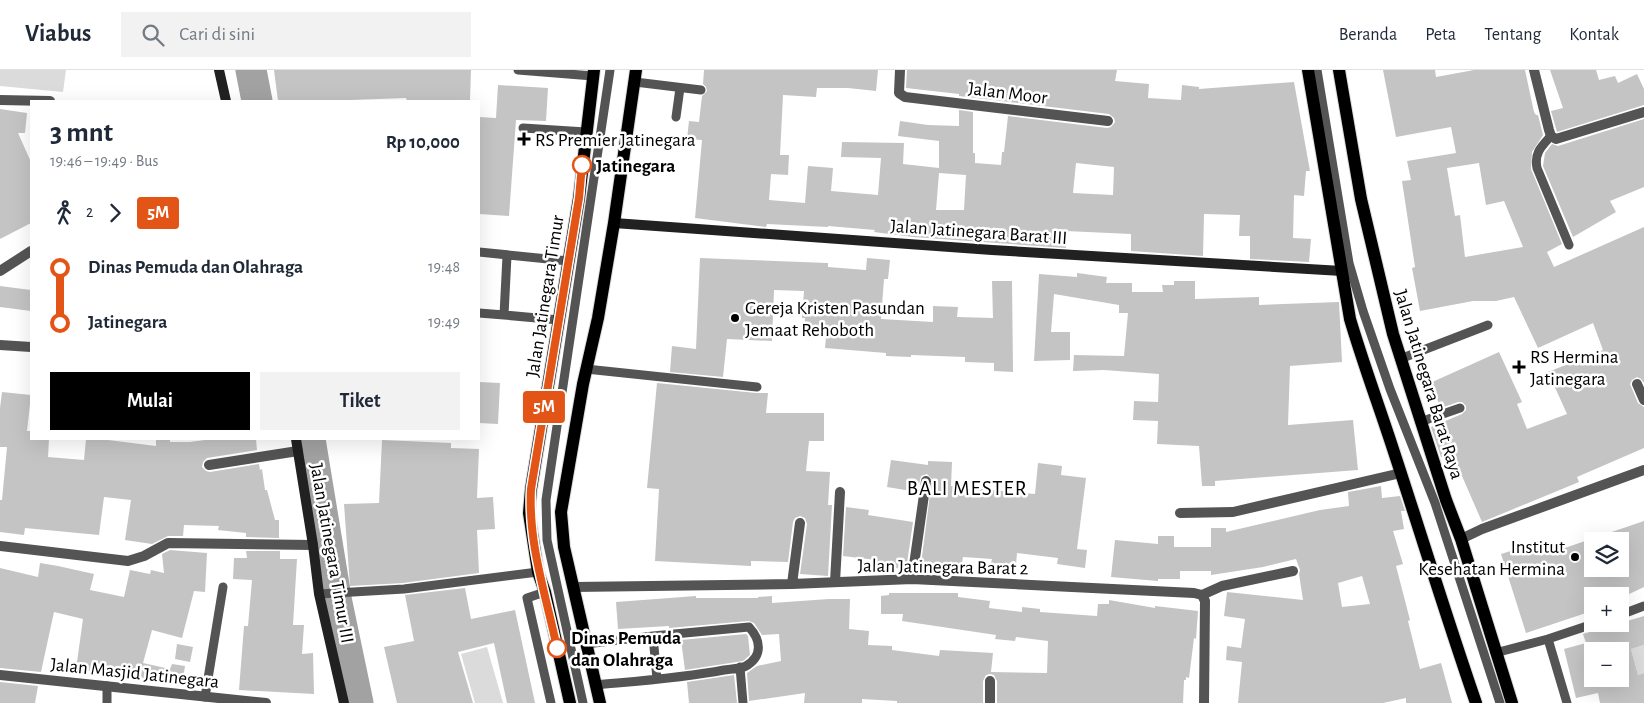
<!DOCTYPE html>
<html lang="id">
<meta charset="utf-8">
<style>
:root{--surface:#fff;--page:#f2f2f3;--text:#1f2937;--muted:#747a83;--line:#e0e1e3;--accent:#000}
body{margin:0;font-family:"Alegreya Sans",sans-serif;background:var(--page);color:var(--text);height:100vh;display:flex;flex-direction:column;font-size:19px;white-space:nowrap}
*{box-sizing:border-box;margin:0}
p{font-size:16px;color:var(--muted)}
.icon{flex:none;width:28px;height:28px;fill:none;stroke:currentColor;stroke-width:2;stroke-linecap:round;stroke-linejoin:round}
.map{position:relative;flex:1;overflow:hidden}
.drawer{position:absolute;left:30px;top:30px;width:450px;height:340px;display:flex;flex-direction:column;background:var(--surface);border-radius:0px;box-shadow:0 5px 20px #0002}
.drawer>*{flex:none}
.badge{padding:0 10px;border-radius:4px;font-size:18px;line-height:32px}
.controls{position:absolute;left:1584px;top:462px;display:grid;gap:10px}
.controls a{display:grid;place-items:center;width:45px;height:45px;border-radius:0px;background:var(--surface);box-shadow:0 5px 20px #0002;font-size:25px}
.map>.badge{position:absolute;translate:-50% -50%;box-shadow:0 0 0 2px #fff}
.legs{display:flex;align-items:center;gap:8px;height:55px;padding:0 20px;font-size:16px}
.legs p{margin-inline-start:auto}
.head{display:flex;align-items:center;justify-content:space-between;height:85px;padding:0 20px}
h1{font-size:28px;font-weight:600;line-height:38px}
.action{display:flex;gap:10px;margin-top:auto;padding:10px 20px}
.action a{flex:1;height:58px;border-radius:0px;background:var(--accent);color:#fff;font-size:20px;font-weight:600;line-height:58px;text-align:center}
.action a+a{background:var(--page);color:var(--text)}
ul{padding:0 20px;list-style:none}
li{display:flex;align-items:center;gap:18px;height:55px;font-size:19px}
li i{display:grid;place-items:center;width:8px;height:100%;margin:0 6px;background:currentColor}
li i::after{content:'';width:12px;height:12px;margin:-6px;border:4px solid;border-radius:50%;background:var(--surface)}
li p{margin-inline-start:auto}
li:first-child i{background:linear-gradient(#0000 50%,currentColor 0)}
li:last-child i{background:linear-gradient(currentColor 50%,#0000 0)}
header{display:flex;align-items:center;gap:30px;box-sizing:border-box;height:70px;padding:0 25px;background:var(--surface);border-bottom:1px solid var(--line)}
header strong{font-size:24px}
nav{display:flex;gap:28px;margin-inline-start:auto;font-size:18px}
.search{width:350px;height:45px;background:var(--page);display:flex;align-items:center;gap:12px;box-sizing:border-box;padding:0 18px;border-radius:0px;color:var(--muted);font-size:19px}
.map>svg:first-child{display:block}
.green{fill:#dbdbdb}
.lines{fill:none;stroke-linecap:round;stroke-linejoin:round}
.river{stroke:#a2a2a2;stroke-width:31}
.building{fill:#c4c4c4;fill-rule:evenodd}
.primary-casing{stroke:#dbdbdb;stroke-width:14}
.lane{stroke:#545454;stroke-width:9}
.street{stroke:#545454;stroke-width:10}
.secondary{stroke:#212121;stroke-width:10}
.primary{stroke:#000;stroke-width:12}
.line-1-casing{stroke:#fff;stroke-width:11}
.line-1{stroke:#e35517;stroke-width:8}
.poi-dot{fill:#000;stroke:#fff;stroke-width:2}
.stop-1-dot{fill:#fff;stroke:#e35517;stroke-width:2.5}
.labels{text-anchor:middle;stroke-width:5;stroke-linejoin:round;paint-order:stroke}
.street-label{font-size:19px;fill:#000;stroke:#fff}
.poi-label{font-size:19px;fill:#000;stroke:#fff;text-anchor:start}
.stop-label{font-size:19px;font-weight:bold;fill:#000;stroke:#fff;text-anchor:start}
.quarter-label{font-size:21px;letter-spacing:1px;fill:#000;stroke:#fff}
</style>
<header>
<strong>Viabus</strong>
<div class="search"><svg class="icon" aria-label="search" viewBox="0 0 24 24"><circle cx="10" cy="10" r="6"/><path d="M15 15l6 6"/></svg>Cari di sini</div>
<nav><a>Beranda</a><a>Peta</a><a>Tentang</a><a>Kontak</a></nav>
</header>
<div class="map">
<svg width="1644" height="633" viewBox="0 0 1644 633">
<rect width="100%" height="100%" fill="#fff"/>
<path class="green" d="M0,0H66L63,22L0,16Z
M1644,575V603L1638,605L1631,579Z
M487,577L503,633H475L461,584Z"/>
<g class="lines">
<path class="river" d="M251,0L257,31
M310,369L337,533L358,633"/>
</g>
<path class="building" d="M274,0H471L470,31H407L406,28L323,31H278Z
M704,0H878L876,21L848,18H817L816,27L783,25L780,85H789L788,105L771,104L769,130L805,133L808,96L833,98L831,121L878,125L881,88L841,87L842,72L904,73L903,94L939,98V71L898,66L900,51L928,55L959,56V40L973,42V83H975V93L1001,95L1002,82H1004L1008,46L1107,58L1111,57L1115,52L1114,48L1109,44L959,26V24L906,18L907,0H1117L1115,11L1149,14L1148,28L1181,30L1182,15L1199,17V19L1294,12L1310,101H1306L1304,126L1294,125L1293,168L1311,169L1309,192L1250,189V166H1239L1240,145L1204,144L1203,186L1131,181V164L1066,161V178L913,167L874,162L875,160L828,156V157L767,154L766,157L695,148L702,70L687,69L689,51L699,52L702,26L707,21L706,17L703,14ZM1076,93L1114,97L1113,125L1073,123ZM939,103L966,105L964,140H936Z
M1383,0H1435L1436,7L1474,0H1525L1534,42L1536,45H1538L1543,65L1532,82L1531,99L1562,174L1547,182L1554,197L1644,157V313L1641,309L1637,307L1632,310L1630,314L1638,333L1644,337V378L1577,407L1579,412L1482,452L1452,383L1441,387L1431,357L1462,344L1466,340V336L1462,332H1458L1441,338L1430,313L1499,282L1522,332L1517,334L1527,359L1567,344L1548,302L1603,280L1593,253L1538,278L1514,227L1496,231H1473L1420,241L1412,198L1415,197L1402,111L1411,110L1407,91L1456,83L1451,57L1396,67ZM1479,93L1486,135L1504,131L1523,177L1465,187L1460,145L1455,146L1447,98Z
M1550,0H1596L1599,10L1615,6L1618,13L1637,4L1644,19V35L1557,62L1551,41L1563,38Z
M498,15L548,18L546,51L516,50L509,146L479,144V47L496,48Z
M0,39L27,43L25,63H18L31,92V153L0,169Z
M1644,49V117L1610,131L1616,142L1573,167L1543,96L1545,83L1552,74L1558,76Z
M700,188L828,193V197L866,200L867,188L890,190L888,209H884L881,249L933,252V236L958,237L957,247L993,248L992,211H1012L1013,302L994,301V293L965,292V287L911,285V287L886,286V283L825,278L826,267L804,265L805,248H802L804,221L774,220L772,271L727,269L723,307L670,302L672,276L696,279Z
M1077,203L1107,207L1106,213H1132V222H1163L1162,215H1174V211H1195V229L1259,227V235L1339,232L1342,292L1290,296L1288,355L1353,350L1358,400L1215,411V416H1202L1199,376L1157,374L1158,351L1133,350L1134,331L1158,332L1159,304L1104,300L1073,301L1074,285L1124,286L1128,243H1119V235L1054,224L1051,262H1070V290L1034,291L1039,204L1077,207Z
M0,216L31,220V241L0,237Z
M479,312L500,313L498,354L479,353Z
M657,313L756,323H768L766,343H824V371H809L806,401L830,402L828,435H832L828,506L800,504L807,454L805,448L800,446L795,448L793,452L788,492L751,491V496L655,491L659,419L647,418Z
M2,322L31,325L27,361H31V369H49L48,387L84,390L86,369H108V370L156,376V369H170V372H190L212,369H256L257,380L207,388L203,392L202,397L206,401L210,402L259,394L260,400L262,399L265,420H267L275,450H279V468L246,467V463L218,460L219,456L184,455L183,466H168L152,474L125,470L131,430L104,427L99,465L25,458L24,465L0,462V430H2L7,377H0V338Z
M382,370L451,373V378L479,379L477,428L493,427L495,459L477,460L479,503L403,513L350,516L344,434L379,433Z
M891,390L928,395V391L952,392L951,416L1035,424L1038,393L1062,396L1061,405L1086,408L1077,479L1087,480L1085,498L1057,494L1058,488L1017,483L1016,495L991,493L992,489L963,487L960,505L920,502L932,409L927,404L921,406L917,422L887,417Z
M1381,416L1382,428L1400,426L1405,441H1401L1404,459L1393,461L1403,494L1396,496L1410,550L1408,551L1420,599L1441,593L1452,633H1406V628L1383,633H1238L1242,592L1226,590L1227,576L1241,578L1245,549L1224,546L1227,522L1303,530L1299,504L1300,500L1296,489L1263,497L1211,505V501H1180V509H1158V511L1111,507L1115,470L1158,474V466H1174V477H1211V458H1226V462L1320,440L1349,436L1348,422ZM1362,506L1370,534L1342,537L1338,513Z
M846,437L869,440L868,445L913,452L906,500L876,494V490L843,486Z
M1644,451V517L1625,526H1592V541L1526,563L1501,484L1543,471L1547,484ZM1593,471H1620V499H1592Z
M170,480L207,483L205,522L194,521L182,568L152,560L143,593L170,599L172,594L185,596L182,616L129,605V607L76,599L83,549L54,542L41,602L0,598V498L38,507L40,493L58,496L94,504L90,520L124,527L130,500L150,504L151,500L164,503L162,484Z
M246,481H280V489H297L293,555H304L302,584L313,583L314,624L239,620L244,556H248L252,510L233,509L234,488H247Z
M465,518L471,549L515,540L535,633H507L494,573L458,582L473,633H397L384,577L414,571L405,525Z
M889,523H958V527L990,531L989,538L1022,542V537L1040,539V542L1097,546L1098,534H1109V530L1155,538V536L1198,541L1196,569L1194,568L1189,608L1186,607V610H1184L1183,633H997V611L994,605L990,604L986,605L983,611V633H897V631L862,629V633H804L805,623L749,631L747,603L757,596L781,591L779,564L762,565L754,553L749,551L669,558V556L618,559L616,532L696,526V528H758V527L772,526V533L829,529H850L849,559L869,561L868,575L892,576V580L939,586L940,580L993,583L991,602L1047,603L1048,571L1016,567L1015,571L995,569L996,565L902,551L903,544H881V526L889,525Z
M1644,546V575L1631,579L1638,605L1644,603V633H1600L1598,623L1576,628L1564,579L1586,573L1583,564ZM1592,581H1620V609H1592Z
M746,564L748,566L750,585L743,591L685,600L681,570Z
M177,574L193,577L190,592L175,589Z
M734,605L737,633H689L687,612Z
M0,612L38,616L35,633H0Z"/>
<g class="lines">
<g class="primary-casing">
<path id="primary" d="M1308,0L1350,249C1363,293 1379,336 1393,379C1421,464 1447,549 1476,633
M1339,0L1361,129L1393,264L1446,430L1461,469L1512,633
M570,633L545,522L538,502L529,443L531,419L579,128L594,0
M600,633L564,477L561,442L583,314L598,248L614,153L636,0"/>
</g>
<path class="lane" d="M518,0L593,6
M1317,0L1349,193L1363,241L1390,319L1435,433L1500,633
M635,12L701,20
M676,47L680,18
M523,58L586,62
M1551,66C1541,77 1534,83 1537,98L1569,175
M479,182L568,191
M507,186L504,245L559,250
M479,243L504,245
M1400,289L1488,255
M586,299L757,317
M1420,352L1460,338
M545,522L527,528L551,633
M319,524L404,519L538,502
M1620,545L1644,536
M653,566L657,609
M1548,569L1567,633
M586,574L653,566L749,557C761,570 763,586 746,596C741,599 730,599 724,600C682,608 639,611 596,615
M1495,583L1548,569L1593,554
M740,597L743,633
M205,627L223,517
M107,633V616
M583,633L547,470L546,430L610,0"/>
<path class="street" d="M900,0L899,23L905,27L1108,51
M1534,0L1549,60L1551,66L1556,69L1644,42
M0,30L50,31
M0,201L31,181
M0,275L31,277
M1637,314L1644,330
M209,395L298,381
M1180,443L1233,442L1401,403
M1461,469L1482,459L1644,400
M0,476L128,491L144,486L168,473L313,475
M912,509L926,411
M835,512L840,422
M792,514L800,453
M574,517L792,514L912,509L1194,523L1202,525L1205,531L1204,633
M1202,525L1222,516L1293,501
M0,605L266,633
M990,633V611"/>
<path class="secondary" d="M219,0L226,31
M614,153L992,180L1342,201
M296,369L313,475L319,524L344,633"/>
<use href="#primary" class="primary"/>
</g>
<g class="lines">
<g class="line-1-casing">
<path id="line-1" d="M557,578C546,525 528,474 531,419L579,128L582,95"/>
</g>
<use href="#line-1" class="line-1"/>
</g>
<g class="poi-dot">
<path d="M521.5 61.5h5v5h5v5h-5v5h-5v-5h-5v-5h5z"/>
<circle cx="735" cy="248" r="5"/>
<path d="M1516.5 289.5h5v5h5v5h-5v5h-5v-5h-5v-5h5z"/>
<circle cx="1575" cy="487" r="5"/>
</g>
<g class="stop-1-dot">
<circle cx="582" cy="95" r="9"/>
<circle cx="557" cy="578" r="9"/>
</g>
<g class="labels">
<g class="street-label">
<text transform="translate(1008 22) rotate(7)" y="7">Jalan Moor</text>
<text transform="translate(979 161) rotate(4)" y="7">Jalan Jatinegara Barat III</text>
<text transform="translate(544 226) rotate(-81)" y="7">Jalan Jatinegara Timur</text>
<text transform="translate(1430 314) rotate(73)" y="7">Jalan Jatinegara Barat Raya</text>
<text transform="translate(333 483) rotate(80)" y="7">Jalan Jatinegara Timur III</text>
<text transform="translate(943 496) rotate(1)" y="7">Jalan Jatinegara Barat 2</text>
<text transform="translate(135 602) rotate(6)" y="7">Jalan Masjid Jatinegara</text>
</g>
<g class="poi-label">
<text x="535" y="76">RS Premier Jatinegara</text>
<text x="745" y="244">Gereja Kristen Pasundan<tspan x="745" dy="22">Jemaat Rehoboth</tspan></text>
<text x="1530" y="293">RS Hermina<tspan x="1530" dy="22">Jatinegara</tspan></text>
<text x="1565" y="483" text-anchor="end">Institut<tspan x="1565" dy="22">Kesehatan Hermina</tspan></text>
</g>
<g class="stop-label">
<text x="596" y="102">Jatinegara</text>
<text x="571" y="574">Dinas Pemuda<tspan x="571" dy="22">dan Olahraga</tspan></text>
</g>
<g class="quarter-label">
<text x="967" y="425">BALI MESTER</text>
</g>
</g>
</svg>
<div class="controls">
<a><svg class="icon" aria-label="layers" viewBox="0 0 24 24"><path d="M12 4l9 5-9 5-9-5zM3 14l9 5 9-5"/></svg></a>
<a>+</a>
<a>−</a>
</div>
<b class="badge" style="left:544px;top:337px;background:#e35517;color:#fff">5M</b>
<section class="drawer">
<div class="head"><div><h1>3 mnt</h1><p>19:46 – 19:49 · Bus</p></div><b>Rp 10,000</b></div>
<div class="legs"><svg class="icon" aria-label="walk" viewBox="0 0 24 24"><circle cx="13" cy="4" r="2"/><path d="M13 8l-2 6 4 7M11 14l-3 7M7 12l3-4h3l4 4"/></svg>2<svg class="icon" aria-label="forward" viewBox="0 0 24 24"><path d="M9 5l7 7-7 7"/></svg><b class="badge" style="background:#e35517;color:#fff">5M</b></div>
<ul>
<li><i style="color:#e35517"></i><b>Dinas Pemuda dan Olahraga</b><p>19:48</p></li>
<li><i style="color:#e35517"></i><b>Jatinegara</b><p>19:49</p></li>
</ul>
<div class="action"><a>Mulai</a><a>Tiket</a></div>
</section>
</div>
